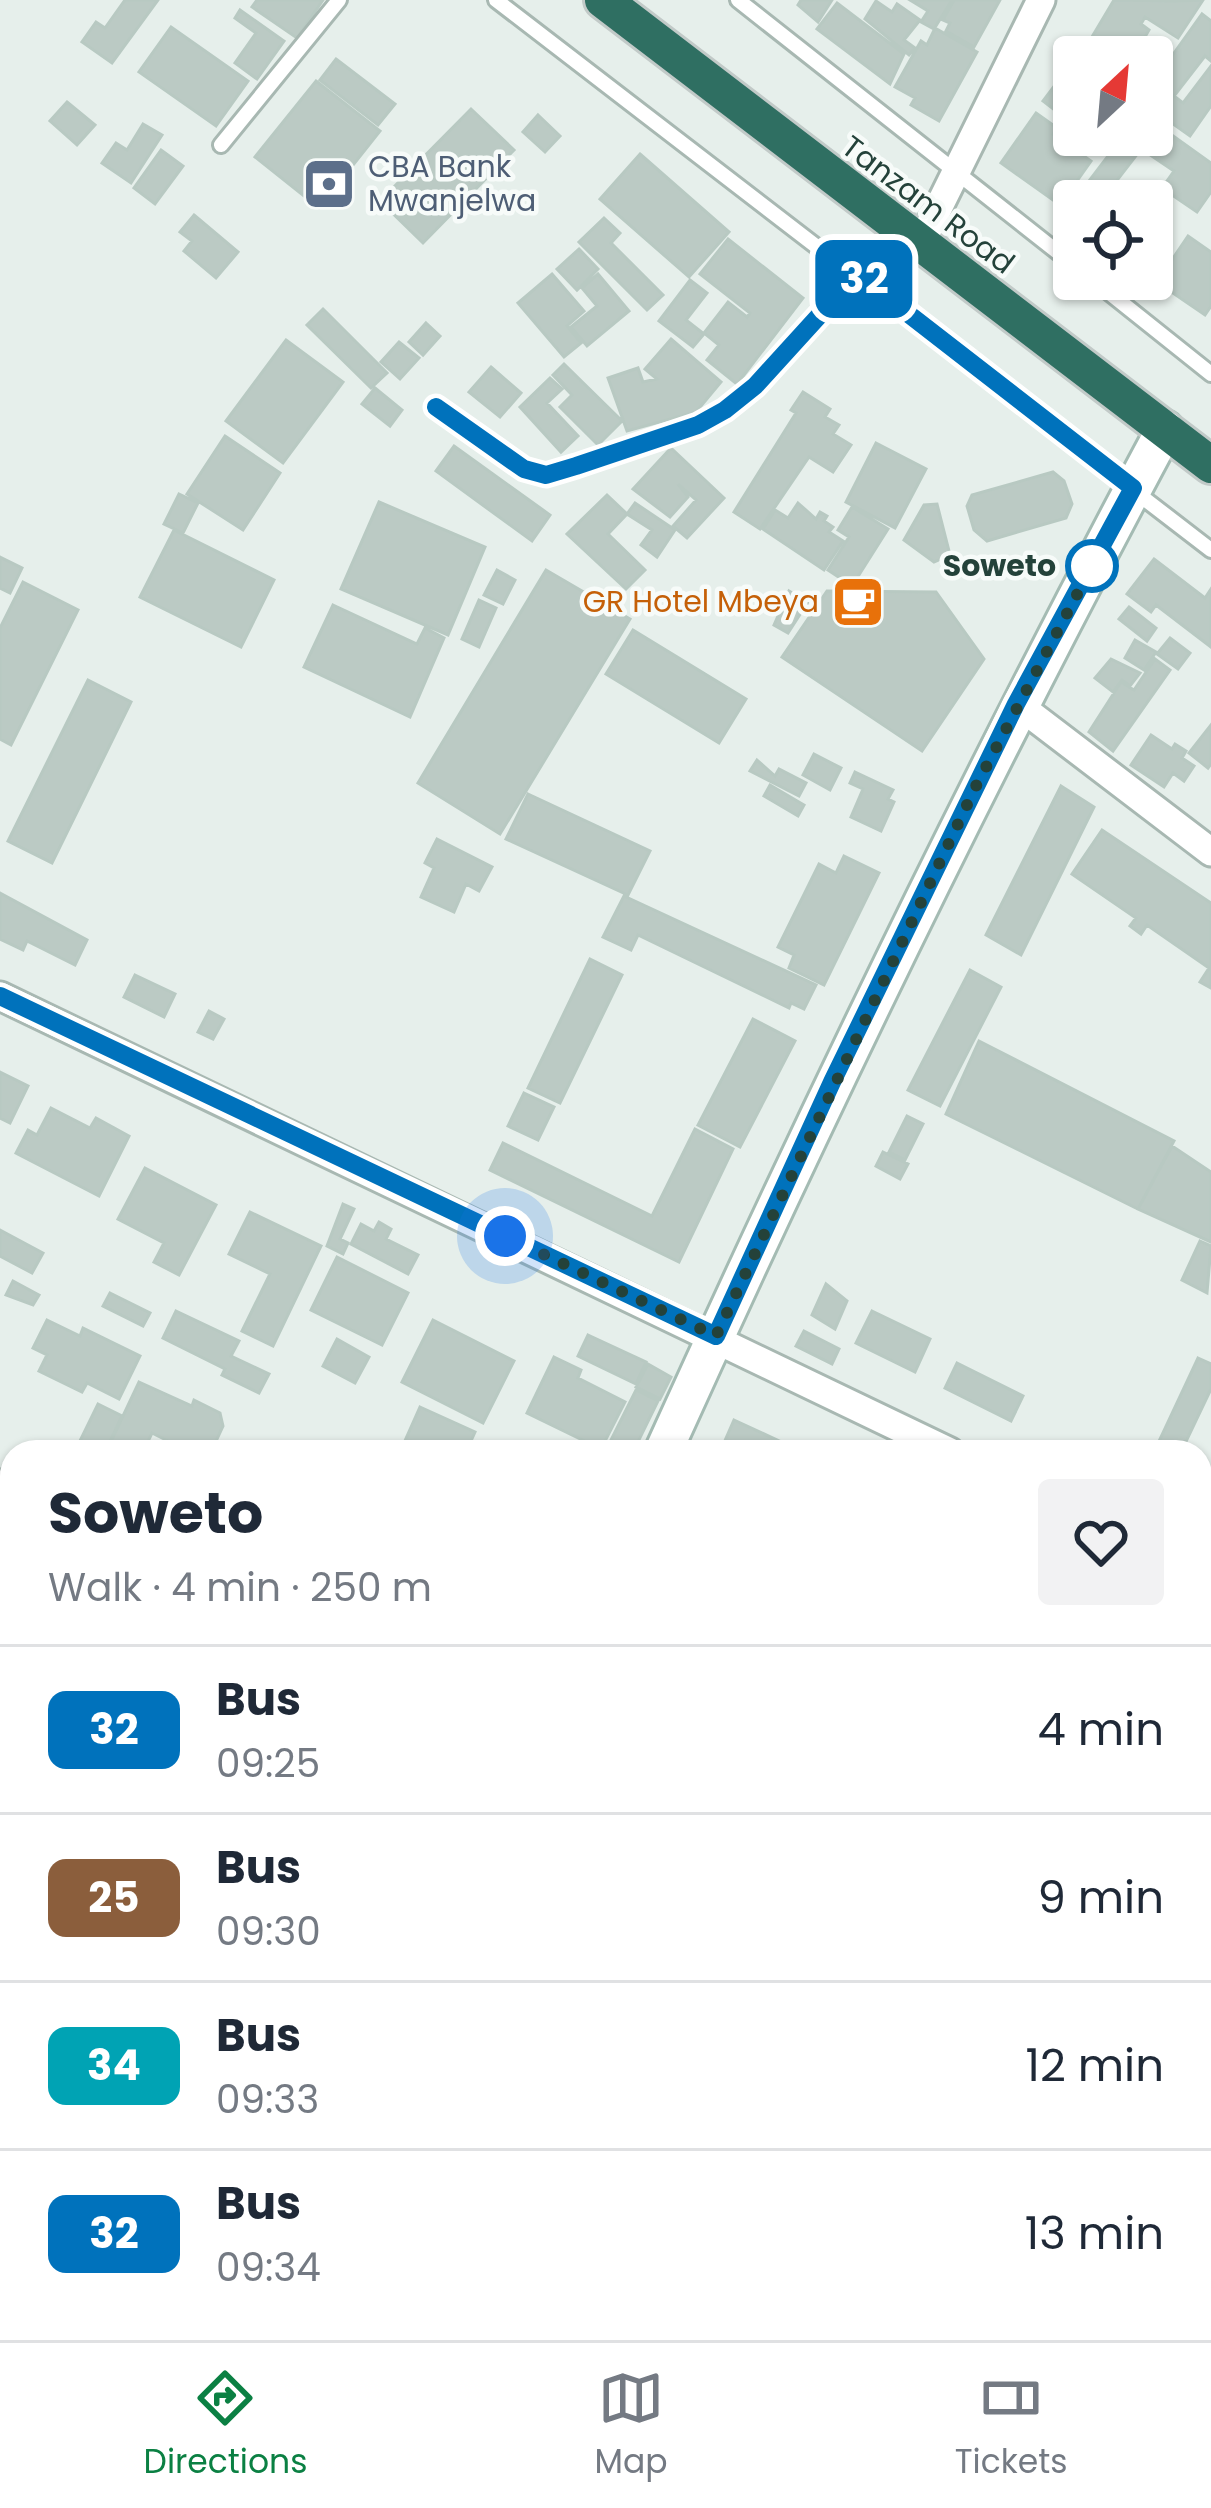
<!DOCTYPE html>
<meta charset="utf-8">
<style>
:root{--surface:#fff;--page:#f2f2f3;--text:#1f2937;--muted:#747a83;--line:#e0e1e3;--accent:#0b8043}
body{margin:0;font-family:Poppins,sans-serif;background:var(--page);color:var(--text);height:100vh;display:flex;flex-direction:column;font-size:45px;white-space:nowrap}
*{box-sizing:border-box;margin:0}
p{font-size:39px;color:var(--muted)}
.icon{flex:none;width:66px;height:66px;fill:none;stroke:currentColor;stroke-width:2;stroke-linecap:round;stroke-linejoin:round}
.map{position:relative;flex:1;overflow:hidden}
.side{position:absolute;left:0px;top:1440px;width:1212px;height:900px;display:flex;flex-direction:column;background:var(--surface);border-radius:36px 36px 0 0;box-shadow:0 3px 9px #0004}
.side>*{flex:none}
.badge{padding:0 24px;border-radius:18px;font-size:42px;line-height:78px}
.needle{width:78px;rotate:26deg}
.fabs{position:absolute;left:1053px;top:36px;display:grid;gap:24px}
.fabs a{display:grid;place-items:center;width:120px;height:120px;border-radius:12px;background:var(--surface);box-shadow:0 3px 9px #0004;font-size:60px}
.you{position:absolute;width:60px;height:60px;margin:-30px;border:9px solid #fff;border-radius:50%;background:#1a73e8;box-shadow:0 0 0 18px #1a73e833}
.map>.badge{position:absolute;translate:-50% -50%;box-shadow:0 0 0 6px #fff}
.round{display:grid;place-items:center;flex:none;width:126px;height:126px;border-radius:12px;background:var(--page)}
.summary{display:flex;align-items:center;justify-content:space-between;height:204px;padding:0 48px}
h1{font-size:57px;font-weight:700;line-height:90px}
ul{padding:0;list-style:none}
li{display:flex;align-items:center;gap:36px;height:168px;padding:0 48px;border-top:3px solid var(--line)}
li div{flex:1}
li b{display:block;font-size:45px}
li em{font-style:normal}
li .badge{min-width:132px;font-weight:700;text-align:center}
.menu{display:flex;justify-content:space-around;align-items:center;height:168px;border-top:3px solid var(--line);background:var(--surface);font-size:33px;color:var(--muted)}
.menu a{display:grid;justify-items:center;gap:6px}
.menu .current{color:var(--accent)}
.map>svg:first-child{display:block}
.building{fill:#bbcac4;stroke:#b8c9c2;stroke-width:3}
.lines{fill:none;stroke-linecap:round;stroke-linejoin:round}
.lane-casing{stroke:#a8b8b2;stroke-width:20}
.street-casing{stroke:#a8b8b2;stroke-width:33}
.secondary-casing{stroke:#a4bbb3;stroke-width:42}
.highway-casing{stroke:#c2cac8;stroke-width:42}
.lane{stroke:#fff;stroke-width:14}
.street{stroke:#fff;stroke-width:27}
.secondary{stroke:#fff;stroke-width:36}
.highway{stroke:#2f6f62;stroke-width:36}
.line-casing{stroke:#fff;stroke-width:27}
.line{stroke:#0072bc;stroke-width:18}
.walk{stroke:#24423a;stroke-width:12;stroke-dasharray:0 21.6}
.stop-dot{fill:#fff;stroke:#0072bc;stroke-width:6}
.labels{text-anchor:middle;stroke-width:9;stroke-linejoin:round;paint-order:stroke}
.service-label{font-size:30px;fill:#4e5e75;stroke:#f7fbf9;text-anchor:start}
.street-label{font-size:30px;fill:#24423a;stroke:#f7fbf9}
.stop-label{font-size:30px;font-weight:bold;fill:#24423a;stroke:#f7fbf9;text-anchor:end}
.food-label{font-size:30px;fill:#c56008;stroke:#f7fbf9;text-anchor:end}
</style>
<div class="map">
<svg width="1211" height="2340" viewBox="0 0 1211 2340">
<rect width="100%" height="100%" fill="#e6efeb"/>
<path class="building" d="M125,0H158L112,63L82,42L96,22L105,28Z
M257,0H323L297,38L252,7Z
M801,0H832L818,22L798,5Z
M910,0H952L934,29L921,22L928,11Z
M954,0H1000L974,47L946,31L950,23L943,20Z
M1114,0L1176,1L1203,0L1178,38L1145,17L1141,24L1149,30L1142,42L1136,38L1128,52L1119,46L1115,54L1120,57H1080Z
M876,1L892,12L897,4L920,20L904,40L915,48L909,55L865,19Z
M837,3L904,54L890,84L817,29Z
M240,10L284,41L257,79L235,63L256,33L235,18Z
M1202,14L1211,21V61L1205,56L1174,96L1183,103L1211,66V106L1190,136L1152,109V84Z
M171,27L248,81L216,126L139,72Z
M935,28L977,52L939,121L911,105L915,98L895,87L921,41L927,45Z
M336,59L395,104L378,125L320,80Z
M1074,60V125L1043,101Z
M316,81L380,131L319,208L255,157Z
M67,102L95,125L77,145L50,121Z
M471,109L514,150L423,243L380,201Z
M1036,113L1057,128L1053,134L1091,161L1060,205L1001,163Z
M538,115L560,136L545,152L523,132Z
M143,124L162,135L131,183L102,163L116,143L127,150Z
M1162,128L1211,163V192L1197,212L1162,188L1174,171L1146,152Z
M1124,135H1152L1101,201H1074V215L1067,210Z
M161,150L183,166L155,204L134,188Z
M640,154L729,232L689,277L600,199Z
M194,215L238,252L216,278L184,251L192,241L180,232Z
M604,218L620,233L611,243L663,295L647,310L579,242Z
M1188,236L1211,252V306L1205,315L1157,282Z
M728,239L803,298L737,384L707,360L719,345L704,333L728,302L747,317L750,313L700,274Z
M579,249L598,269L577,290L557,269Z
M552,274L584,311L567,326L581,343L564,357L518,303Z
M598,274L629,311L587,346L571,327L597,306L582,288Z
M690,280L707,293L686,320L704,334L693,347L659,321Z
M323,309L387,373L371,388L307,325Z
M426,323L440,336L423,355L409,342Z
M671,339L721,382L696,412L627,431L608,378L638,368L643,382L657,379L645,369Z
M286,340L343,382L283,463L226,421Z
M399,342L419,358L400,379L381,362Z
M564,364L622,421L598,445L560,407L572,395L553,375Z
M491,367L521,393L500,417L469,392Z
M550,378L562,389L547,403L578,436L561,452L520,407Z
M375,388L402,410L390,426L362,404Z
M803,392L830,409L825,417L839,425L833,434L851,445L833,472L809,457L760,529L734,512L796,413L791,410Z
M225,436L280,473L243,530L187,494Z
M876,443L926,469L895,528L846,502Z
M454,446L550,515L532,541L436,471Z
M671,448L724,498L687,538L673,526L696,500L678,484L688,497L670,517L633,489Z
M1053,472L1064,481L1072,504L1066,518L987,541L974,530L967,506L972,495Z
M179,494L198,503L183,533L164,524Z
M607,495L627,514L608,534L645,570L626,589L567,534Z
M379,502L485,547L448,635L341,589Z
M635,503L675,530L657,557L641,545L652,530L627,514Z
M798,503L816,519L820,512L827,516L824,521L833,527L829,532L843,541L824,570L763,529L775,510L788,518Z
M937,504L950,555L934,562L904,540L924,505Z
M852,507L888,529L852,586L828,570L849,537L838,530Z
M174,530L274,580L241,647L140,597Z
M0,557L22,568L10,593L0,588Z
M1154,559L1205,598L1211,589V647L1156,605L1151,612L1127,594Z
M497,570L515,580L503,604L484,595Z
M546,570L630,619L500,834L418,783Z
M23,582L78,610L11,745L0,739V628Z
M789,591L808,602L788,633L774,625Z
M827,591L936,592L984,659L922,751L782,657Z
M479,600L496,608L479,647L462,639Z
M333,605L417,644L425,628L444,638L410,717L304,667Z
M1129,607L1156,628L1147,641L1119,619Z
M633,630L746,699L719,743L606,674Z
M1170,638L1190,653L1178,669L1157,654Z
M1135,640L1156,652L1144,670L1125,658Z
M1111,659L1140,673L1130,686L1122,680L1113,692L1095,678Z
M1155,659L1170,670L1113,751L1089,732L1121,682L1134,690Z
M88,680L131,702L52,863L8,841Z
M1211,725V764L1208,768L1189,753Z
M1151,735L1172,749L1175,744L1186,751L1182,758L1194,766L1184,781L1173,773L1164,787L1131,765Z
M814,754L841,768L830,790L803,775Z
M757,760L775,776L779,769L806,783L799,796L750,771Z
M855,772L893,790L888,799L894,802L881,831L851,817L863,789L850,783Z
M770,785L804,805L798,816L764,796Z
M1061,786L1094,807L1021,955L986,935Z
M528,794L650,851L628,895L506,839Z
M1102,830L1211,903V988L1200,982L1209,968L1147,925L1141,934L1130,926L1136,918L1072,874Z
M437,839L492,867L479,891L466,884L454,912L421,897L434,868L425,863Z
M844,856L879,873L824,985L789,968L794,955L778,947L819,864L836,873Z
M0,893L87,940L75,965L27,941L23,950L0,939Z
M624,896L816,985L804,1009L791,1003L789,1008L638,935L631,950L603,937Z
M590,959L622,975L560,1103L528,1088Z
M970,970L1001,987L940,1106L908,1090Z
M135,975L175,994L164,1017L124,997Z
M209,1011L224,1019L213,1039L198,1032Z
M753,1019L795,1041L740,1147L698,1125Z
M979,1041L1174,1141L1138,1209L946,1114Z
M0,1072L28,1086L10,1123L0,1118Z
M524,1093L554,1107L538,1140L508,1126Z
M51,1108L90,1128L96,1118L129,1136L99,1196L16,1153L28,1130L37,1135Z
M907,1116L923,1124L905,1160L889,1152Z
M695,1129L733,1149L679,1262L490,1170L503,1143L652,1216Z
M1172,1146L1211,1172V1242L1138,1209Z
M883,1152L908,1164L900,1179L876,1166Z
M145,1168L216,1205L179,1275L154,1262L164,1243L118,1219Z
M343,1204L354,1209L340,1239L348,1243L343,1254L327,1246Z
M250,1212L321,1246L273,1346L242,1331L270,1274L229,1254Z
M379,1222L391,1229L386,1239L418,1255L408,1274L351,1244L361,1224L374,1231Z
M0,1230L43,1253L32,1273L0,1256Z
M1200,1241L1211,1246L1207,1293L1182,1280Z
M337,1257L408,1293L382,1345L311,1310Z
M13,1281L39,1295L33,1305L6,1295Z
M826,1284L847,1301L835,1329L812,1315Z
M110,1293L150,1313L143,1326L103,1306Z
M176,1311L239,1341L231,1356L269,1374L259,1393L222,1375L225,1369L163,1338Z
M872,1311L930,1339L915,1372L856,1343Z
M47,1320L80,1336L83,1328L140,1356L119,1399L87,1383L82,1392L39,1371L47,1355L33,1348Z
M433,1320L514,1361L483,1423L402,1382Z
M804,1331L839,1349L832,1364L796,1346Z
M588,1335L646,1362L636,1384L578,1356Z
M337,1339L369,1357L355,1383L323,1366Z
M554,1357L581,1370L578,1378L625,1402L601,1449L527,1413Z
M1198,1358L1211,1364V1389L1181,1452H1154Z
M957,1363L1023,1396L1011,1421L945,1388Z
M648,1364L671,1377L660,1399L636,1387Z
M139,1382L192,1406L194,1400L220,1413L223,1426L211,1452H190L152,1433L143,1452H106Z
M636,1390L658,1401L633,1452H605Z
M98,1404L122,1416L105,1452H88L77,1447Z
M420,1407L475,1432L466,1452H400Z
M734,1420L803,1452H720Z
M1200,1471L1211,1476V1516L1200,1510Z
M0,1591L12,1597V1613L0,1637Z
M1200,1648L1211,1653V1687L1200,1682Z
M3,1657L12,1661V1688L0,1712Z
M0,1843L12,1848L6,1890L0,1887Z
M1208,2054L1211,2100L1200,2122V2070Z
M12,2299V2328H29L23,2340H0V2323Z
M48,2328H102L96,2340H43Z
M718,2328H832L856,2340H712Z
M1045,2328H1104L1097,2340H1039Z"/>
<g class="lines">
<g class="lane-casing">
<path id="lane" d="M496,0L1211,550
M738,0L1074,265
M221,145L339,0
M1092,279L1211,374
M436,407L524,469L546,475L576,466L698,425L725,410L755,386L857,274
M530,2328L555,2340
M651,2340L657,2328
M1140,2340L1146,2328"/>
</g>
<g class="street-casing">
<path id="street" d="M920,245L1041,0
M1017,704L1211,852
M0,996L950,1452
M0,1484L12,1490
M1200,1576L1211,1581
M0,1976L12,1982"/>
</g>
<g class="secondary-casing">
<path id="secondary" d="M663,1452C820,1105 985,765 1165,429
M245,2340L252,2328"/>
</g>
<g class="highway-casing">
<path id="highway" d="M603,0L1211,465"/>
</g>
<use href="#lane" class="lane"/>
<use href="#street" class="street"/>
<use href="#secondary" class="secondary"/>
<use href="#highway" class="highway"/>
</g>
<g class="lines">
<g class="line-casing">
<path id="line" d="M0,996L716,1336L832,1082L1016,704L1133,488L857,274L755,386L725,410L698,425L576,466L546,475L524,469L436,407"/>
</g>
<use href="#line" class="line"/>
<path class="walk" d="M505,1236L716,1336L975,788L1092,566"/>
</g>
<defs>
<g id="bank-square" transform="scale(2.7)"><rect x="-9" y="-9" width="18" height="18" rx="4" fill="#5c6f8a" stroke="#f7fbf9"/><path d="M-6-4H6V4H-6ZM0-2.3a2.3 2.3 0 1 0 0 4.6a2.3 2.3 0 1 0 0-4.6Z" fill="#fff"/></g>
<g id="cafe-square" transform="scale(2.7)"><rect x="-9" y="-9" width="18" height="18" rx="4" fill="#e8710a" stroke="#f7fbf9"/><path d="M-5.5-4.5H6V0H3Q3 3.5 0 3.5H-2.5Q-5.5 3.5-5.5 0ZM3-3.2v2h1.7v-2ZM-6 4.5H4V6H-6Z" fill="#fff"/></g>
</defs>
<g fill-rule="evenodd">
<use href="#bank-square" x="329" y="184"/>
<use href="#cafe-square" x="858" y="602"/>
</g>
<circle class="stop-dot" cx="1092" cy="566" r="24"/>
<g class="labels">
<g class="service-label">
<text x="368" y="177">CBA Bank<tspan x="368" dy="34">Mwanjelwa</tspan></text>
</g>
<g class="street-label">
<text transform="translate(928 205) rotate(37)" y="10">Tanzam Road</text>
</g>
<g class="stop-label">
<text x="1056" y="576">Soweto</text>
</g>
<g class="food-label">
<text x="819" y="612">GR Hotel Mbeya</text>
</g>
</g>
</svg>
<div class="fabs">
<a><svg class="needle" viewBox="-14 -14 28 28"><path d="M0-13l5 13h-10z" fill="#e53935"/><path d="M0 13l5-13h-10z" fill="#747a83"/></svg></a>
<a><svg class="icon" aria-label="locate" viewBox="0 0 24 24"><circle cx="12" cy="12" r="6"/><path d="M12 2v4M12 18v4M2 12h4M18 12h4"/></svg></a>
</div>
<div class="you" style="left:505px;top:1236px"></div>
<b class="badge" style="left:864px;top:279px;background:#0072bc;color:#fff">32</b>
<section class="side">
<div class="summary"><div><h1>Soweto</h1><p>Walk · 4 min · 250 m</p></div><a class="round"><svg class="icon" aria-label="heart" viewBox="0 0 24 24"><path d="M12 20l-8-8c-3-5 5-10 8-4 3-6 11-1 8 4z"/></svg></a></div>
<ul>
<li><span class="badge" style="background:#0072bc;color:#fff">32</span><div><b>Bus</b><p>09:25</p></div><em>4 min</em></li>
<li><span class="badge" style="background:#8b5e3c;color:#fff">25</span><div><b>Bus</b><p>09:30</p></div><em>9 min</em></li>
<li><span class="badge" style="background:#00a3b4;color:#fff">34</span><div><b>Bus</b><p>09:33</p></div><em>12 min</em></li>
<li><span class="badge" style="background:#0072bc;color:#fff">32</span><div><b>Bus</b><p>09:34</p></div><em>13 min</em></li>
</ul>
</section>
</div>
<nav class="menu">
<a class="current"><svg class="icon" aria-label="directions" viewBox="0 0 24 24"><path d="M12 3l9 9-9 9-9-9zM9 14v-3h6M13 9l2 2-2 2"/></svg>Directions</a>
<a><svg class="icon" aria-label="map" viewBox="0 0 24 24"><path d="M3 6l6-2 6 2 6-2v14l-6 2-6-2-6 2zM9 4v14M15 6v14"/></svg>Map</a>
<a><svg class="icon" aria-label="tickets" viewBox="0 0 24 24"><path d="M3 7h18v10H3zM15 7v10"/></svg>Tickets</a>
</nav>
